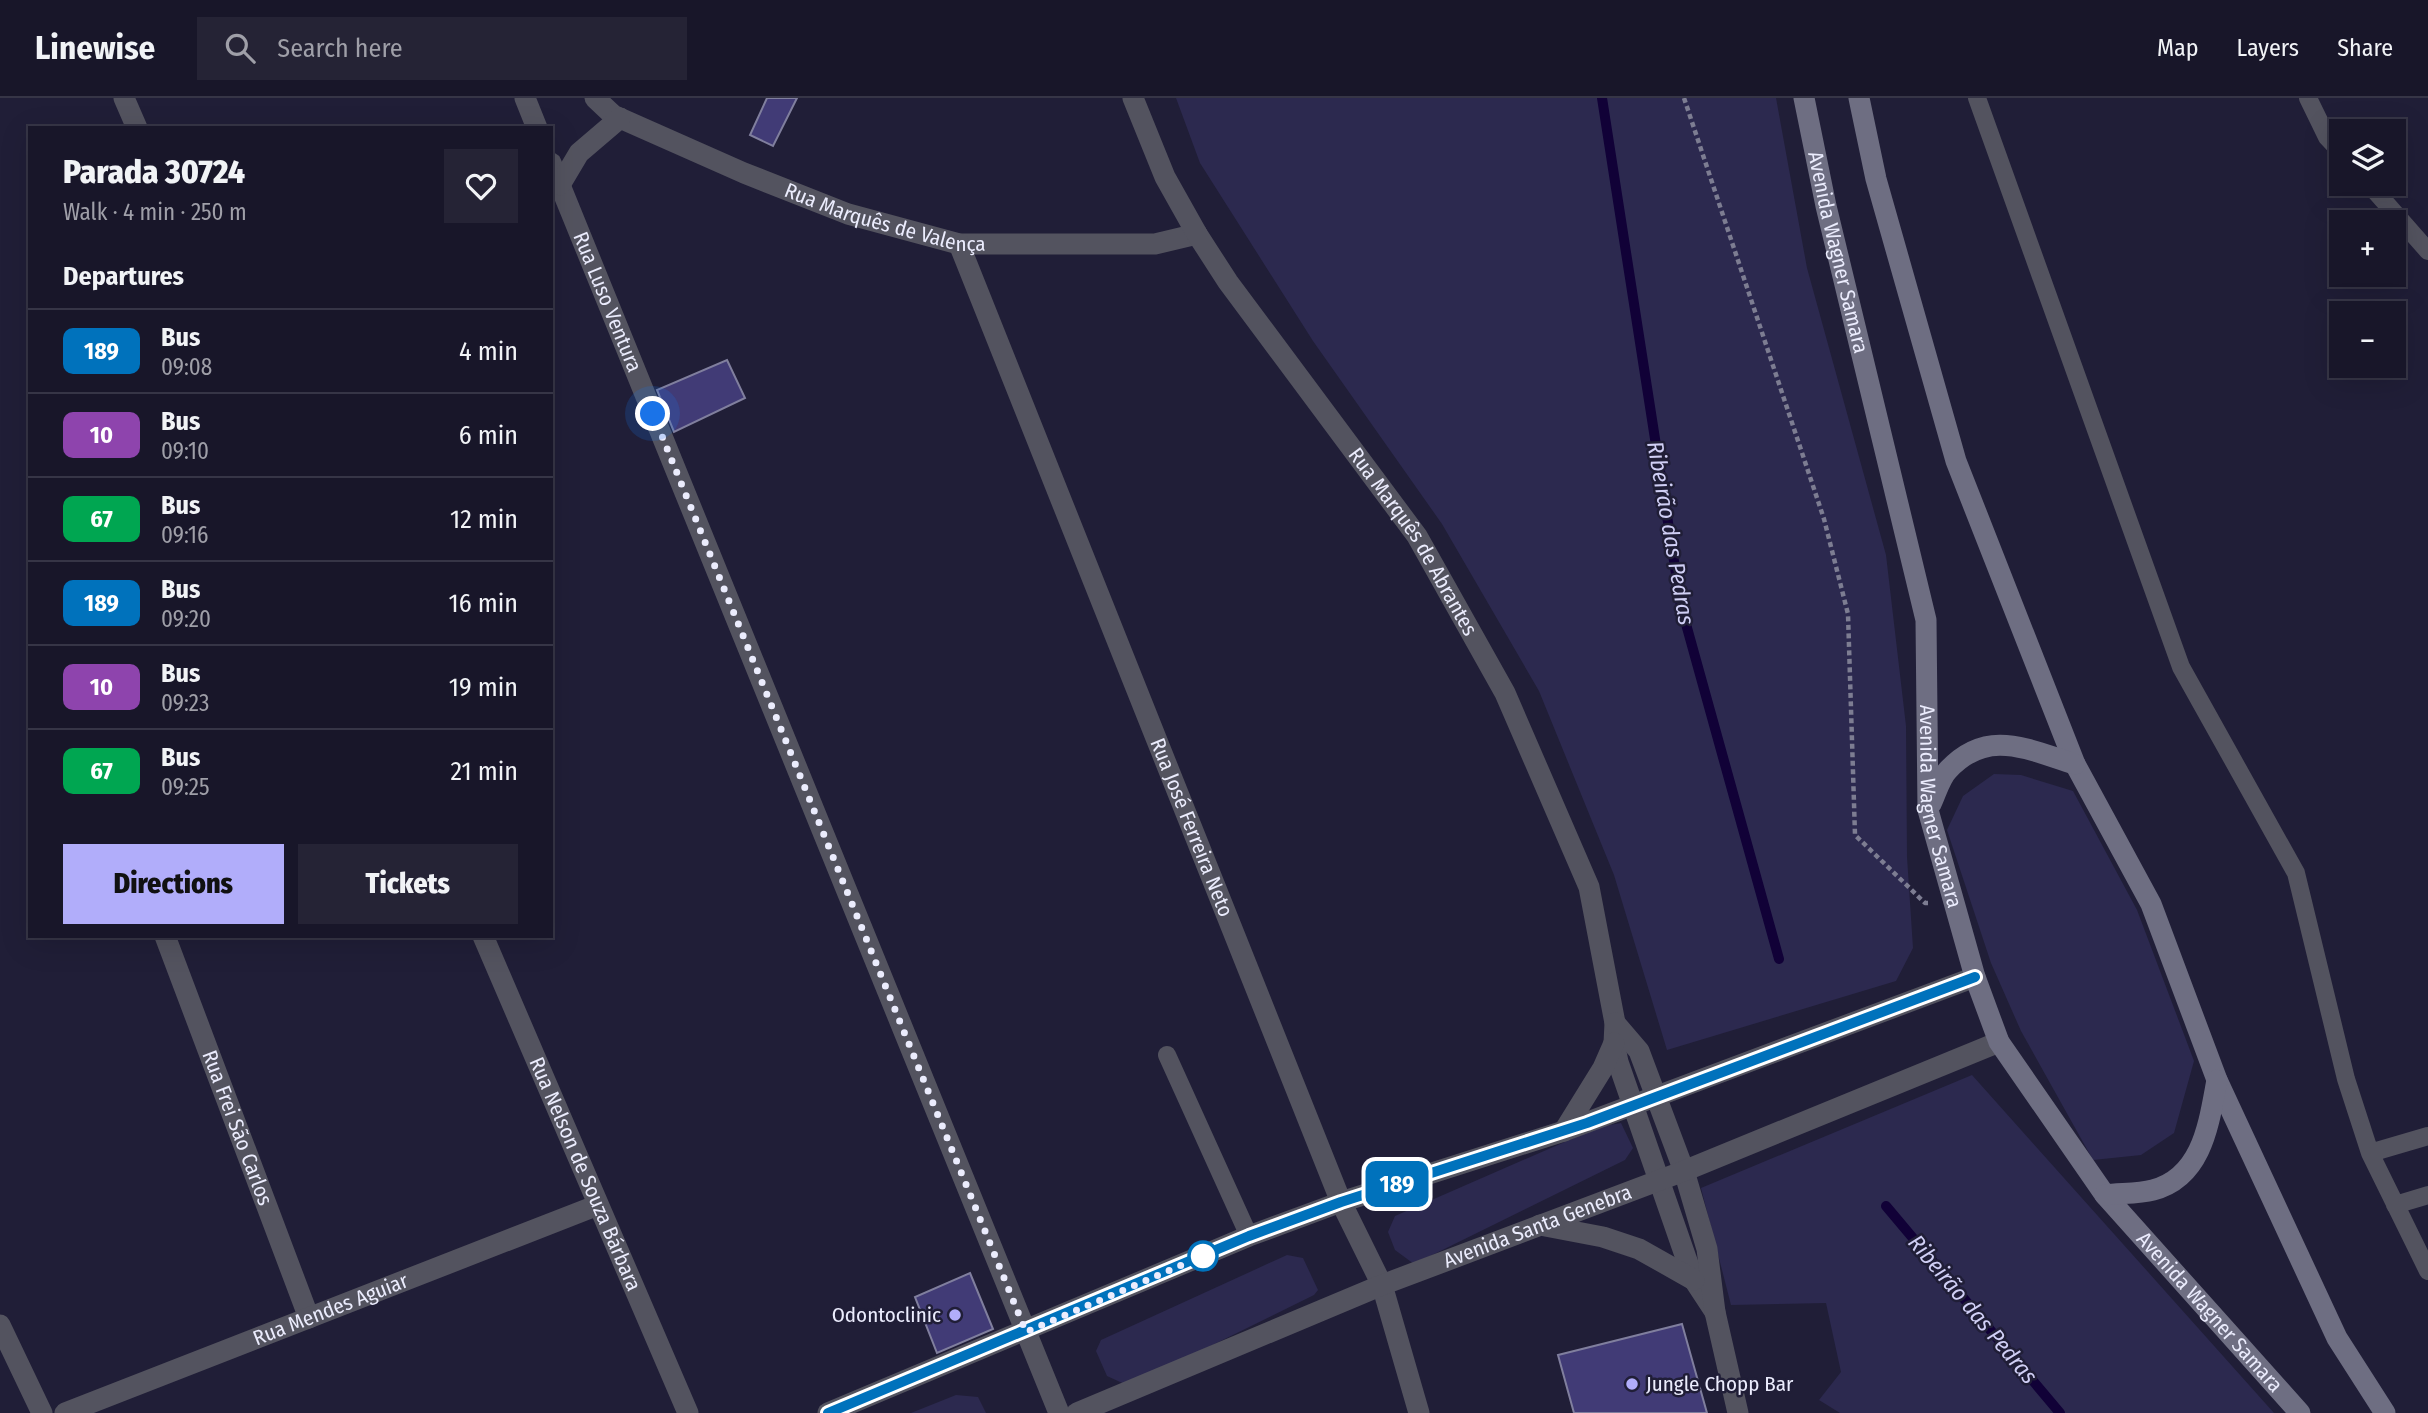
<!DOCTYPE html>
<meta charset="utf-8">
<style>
:root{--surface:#181629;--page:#252335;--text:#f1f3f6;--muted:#9f9fa8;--line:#363546;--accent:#b1adfa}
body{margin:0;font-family:"Fira Sans Condensed",sans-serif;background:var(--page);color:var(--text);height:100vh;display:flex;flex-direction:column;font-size:26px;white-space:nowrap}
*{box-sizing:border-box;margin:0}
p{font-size:23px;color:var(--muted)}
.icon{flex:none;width:38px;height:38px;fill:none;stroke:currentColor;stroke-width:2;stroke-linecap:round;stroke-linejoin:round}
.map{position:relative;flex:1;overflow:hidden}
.panel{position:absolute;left:28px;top:28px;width:525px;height:812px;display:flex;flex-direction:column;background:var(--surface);border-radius:0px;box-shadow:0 7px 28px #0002,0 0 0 2px var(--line)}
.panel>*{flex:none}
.badge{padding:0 14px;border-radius:10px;font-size:24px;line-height:46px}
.fabs{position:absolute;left:2329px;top:21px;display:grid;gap:14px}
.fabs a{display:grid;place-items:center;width:77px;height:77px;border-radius:0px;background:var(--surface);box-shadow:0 7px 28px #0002,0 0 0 2px var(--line);font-size:35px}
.you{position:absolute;width:35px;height:35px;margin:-18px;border:5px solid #fff;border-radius:50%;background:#1a73e8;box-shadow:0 0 0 10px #1a73e833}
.map>.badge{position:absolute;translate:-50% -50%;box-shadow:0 0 0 4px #fff}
h2{padding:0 35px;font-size:26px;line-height:63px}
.round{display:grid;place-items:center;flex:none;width:74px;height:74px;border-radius:0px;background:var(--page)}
.headline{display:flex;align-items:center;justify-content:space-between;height:119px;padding:0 35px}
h1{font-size:33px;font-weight:800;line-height:52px}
.primary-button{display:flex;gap:14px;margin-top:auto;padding:14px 35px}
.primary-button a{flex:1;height:80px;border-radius:0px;background:var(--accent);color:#111;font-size:28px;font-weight:800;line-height:80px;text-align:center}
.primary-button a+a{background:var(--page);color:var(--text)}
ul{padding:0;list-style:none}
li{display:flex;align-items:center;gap:21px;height:84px;padding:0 35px;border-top:2px solid var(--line)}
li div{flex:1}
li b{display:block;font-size:26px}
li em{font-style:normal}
li .badge{min-width:77px;font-weight:700;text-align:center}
header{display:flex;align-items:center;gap:42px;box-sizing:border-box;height:98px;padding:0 35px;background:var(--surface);border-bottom:2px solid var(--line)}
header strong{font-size:33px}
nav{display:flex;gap:38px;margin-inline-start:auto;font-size:24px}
.search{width:490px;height:63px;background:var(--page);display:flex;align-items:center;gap:18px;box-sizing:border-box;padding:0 24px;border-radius:0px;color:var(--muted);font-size:26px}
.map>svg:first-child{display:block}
.green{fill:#2c294f}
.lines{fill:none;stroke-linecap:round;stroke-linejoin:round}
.stream{stroke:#110137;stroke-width:10}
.building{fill:#413b76;stroke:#807f9e;stroke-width:2}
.path{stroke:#7d7d92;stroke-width:4.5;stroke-dasharray:5 3.5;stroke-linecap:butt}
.service{stroke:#53535f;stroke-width:18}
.minor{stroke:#53535f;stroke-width:21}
.tertiary{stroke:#53535f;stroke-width:21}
.secondary{stroke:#6e6e82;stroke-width:21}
.line-casing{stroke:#fff;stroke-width:16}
.line{stroke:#0072bc;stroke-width:10}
.walk{stroke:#ebecfd;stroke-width:7;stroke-dasharray:0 12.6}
.stop-dot{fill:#fff;stroke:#0072bc;stroke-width:3.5}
.poi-dot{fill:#b1adfa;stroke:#201e37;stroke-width:2.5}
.labels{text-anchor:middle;stroke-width:5;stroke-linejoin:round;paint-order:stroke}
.street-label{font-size:21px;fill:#ebecfd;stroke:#201e37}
.poi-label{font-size:21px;fill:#ebecfd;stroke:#201e37;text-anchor:end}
.water-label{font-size:23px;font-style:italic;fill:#d0cff5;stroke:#201e37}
</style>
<header>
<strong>Linewise</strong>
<div class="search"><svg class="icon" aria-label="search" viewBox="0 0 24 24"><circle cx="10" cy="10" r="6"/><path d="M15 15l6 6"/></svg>Search here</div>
<nav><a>Map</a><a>Layers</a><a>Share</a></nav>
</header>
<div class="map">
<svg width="2428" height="1315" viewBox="0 0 2428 1315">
<rect width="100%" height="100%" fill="#201e37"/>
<path class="green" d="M1176,0H1776L1807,170L1886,457L1906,628L1907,759L1913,850L1896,883L1667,952L1614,777L1539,593L1442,426L1313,243L1200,65Z
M1994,676L2021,677L2073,693L2137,812L2194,963L2174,1035L2141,1057L2093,1062L2021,933L1991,865L1947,732L1963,698Z
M1972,977L2274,1315H1840L1819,1302L1841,1274L1826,1205L1731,1207L1701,1090Z
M1621,1025L1633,1050L1625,1062L1414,1166L1395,1152L1388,1134L1395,1118L1599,1029Z
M1287,1157L1303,1160L1318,1192L1314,1197L1129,1288L1107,1278L1096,1253L1101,1242Z
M956,1297L978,1299L986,1315H911Z"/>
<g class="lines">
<path class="stream" d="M1602,0L1681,508L1779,861
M1886,1108L2060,1315"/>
</g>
<path class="building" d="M767,0H797L773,48L750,37Z
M727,262L745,300L674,334L657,292Z
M970,1175L993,1231L937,1255L915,1199Z
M1682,1226L1707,1315H1574L1558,1257Z"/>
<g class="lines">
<path class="path" d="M1684,0L1824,421L1848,516L1855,737L1925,805H1928"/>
<path class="service" d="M1977,0L2181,569L2296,775L2346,981L2370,1055L2428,1173
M2308,0L2327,39L2342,55
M2369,86L2428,153
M1167,957L1249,1138
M2370,1055L2428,1038
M2395,1107L2428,1097"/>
<g class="minor">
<path d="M124,0L137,30"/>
<path d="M525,0L537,30"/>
<path id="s1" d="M595,0L613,17L744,75L848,116L959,146H1155L1197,136"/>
<path id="s2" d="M1133,0L1165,79L1197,136L1228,184L1417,438L1505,595L1589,789L1615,925L1614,945L1618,964L1686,1160L1694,1182L1715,1214"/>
<path id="s3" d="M551,65L1059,1315"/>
<path d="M560,87L579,55L620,20"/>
<path id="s4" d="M959,146L1341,1104L1382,1187L1419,1315"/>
<path id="s5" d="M165,838L309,1220"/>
<path id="s6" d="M483,838L688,1315"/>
<path d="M1615,925L1639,953L1684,1073L1707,1151L1715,1214L1738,1315"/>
<path d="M0,1227L42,1315"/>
<path id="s7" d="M65,1315L598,1107"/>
</g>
<g class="tertiary">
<path d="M1564,1033L1603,970L1614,945"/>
<path d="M1540,1127L1603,1139L1639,1151L1694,1182"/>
<path d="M828,1315L1249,1138L1341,1104L1564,1033L1975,879"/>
<path id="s8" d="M1077,1315L1382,1187L1684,1073L1999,944"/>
</g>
<g class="secondary">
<path id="s9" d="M1804,0L1826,108L1926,522L1928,712L1975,879L1999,944L2105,1097L2300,1315"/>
<path d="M1859,0L1876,81L1956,363L2075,666L2151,806L2217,982L2337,1240L2385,1315"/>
<path d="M1931,706C1936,696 1940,680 1948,672C1988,629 2028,652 2075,666"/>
<path d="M2105,1097C2120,1095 2138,1096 2153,1092C2203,1079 2209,1024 2217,982"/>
</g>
</g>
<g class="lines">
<g class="line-casing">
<path id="line" d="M828,1315L1249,1138L1341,1104L1587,1025L1975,879"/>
</g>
<use href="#line" class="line"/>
<path class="walk" d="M653,316L1026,1234L1203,1158"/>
</g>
<circle class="stop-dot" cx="1203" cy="1158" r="14"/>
<g class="poi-dot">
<circle cx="955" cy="1217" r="7"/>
<circle cx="1632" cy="1286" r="7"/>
</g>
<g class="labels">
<g class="street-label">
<text dy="7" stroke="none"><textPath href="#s1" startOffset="317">Rua Marquês de Valença</textPath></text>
<text dy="7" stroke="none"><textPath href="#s9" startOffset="158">Avenida Wagner Samara</textPath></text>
<text dy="7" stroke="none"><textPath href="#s3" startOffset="150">Rua Luso Ventura</textPath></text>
<text dy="7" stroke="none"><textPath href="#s2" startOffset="527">Rua Marquês de Abrantes</textPath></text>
<text dy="7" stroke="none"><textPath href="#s9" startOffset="724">Avenida Wagner Samara</textPath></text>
<text dy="7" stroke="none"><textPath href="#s4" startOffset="628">Rua José Ferreira Neto</textPath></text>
<text dy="7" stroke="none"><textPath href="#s5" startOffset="205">Rua Frei São Carlos</textPath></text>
<text dy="7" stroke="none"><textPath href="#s6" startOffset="259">Rua Nelson de Souza Bárbara</textPath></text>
<text dy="7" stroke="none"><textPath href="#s8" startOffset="497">Avenida Santa Genebra</textPath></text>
<text dy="7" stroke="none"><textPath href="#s7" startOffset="285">Rua Mendes Aguiar</textPath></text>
<text dy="7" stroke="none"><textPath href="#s9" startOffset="1312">Avenida Wagner Samara</textPath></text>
</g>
<g class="poi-label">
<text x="941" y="1224">Odontoclinic</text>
<text x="1646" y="1293" text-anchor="start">Jungle Chopp Bar</text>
</g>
<g class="water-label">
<text transform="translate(1671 435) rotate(80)" y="8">Ribeirão das Pedras</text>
<text transform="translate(1973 1211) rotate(50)" y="8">Ribeirão das Pedras</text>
</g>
</g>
</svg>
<div class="fabs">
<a><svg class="icon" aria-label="layers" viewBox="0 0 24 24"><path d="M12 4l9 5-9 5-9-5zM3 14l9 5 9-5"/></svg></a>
<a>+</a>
<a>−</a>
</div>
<div class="you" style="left:653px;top:316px"></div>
<b class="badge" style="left:1397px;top:1086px;background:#0072bc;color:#fff">189</b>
<section class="panel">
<div class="headline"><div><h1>Parada 30724</h1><p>Walk · 4 min · 250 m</p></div><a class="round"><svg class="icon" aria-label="heart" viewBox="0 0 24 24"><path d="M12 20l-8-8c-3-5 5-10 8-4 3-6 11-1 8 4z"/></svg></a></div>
<h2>Departures</h2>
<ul>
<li><span class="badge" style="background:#0072bc;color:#fff">189</span><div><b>Bus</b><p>09:08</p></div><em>4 min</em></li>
<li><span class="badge" style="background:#8e44ad;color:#fff">10</span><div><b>Bus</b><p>09:10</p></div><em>6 min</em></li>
<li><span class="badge" style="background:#00a651;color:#fff">67</span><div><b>Bus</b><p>09:16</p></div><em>12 min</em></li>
<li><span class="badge" style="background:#0072bc;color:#fff">189</span><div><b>Bus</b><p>09:20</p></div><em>16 min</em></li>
<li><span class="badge" style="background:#8e44ad;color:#fff">10</span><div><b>Bus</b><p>09:23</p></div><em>19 min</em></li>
<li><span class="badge" style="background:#00a651;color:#fff">67</span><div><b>Bus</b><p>09:25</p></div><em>21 min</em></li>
</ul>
<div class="primary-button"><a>Directions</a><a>Tickets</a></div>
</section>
</div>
